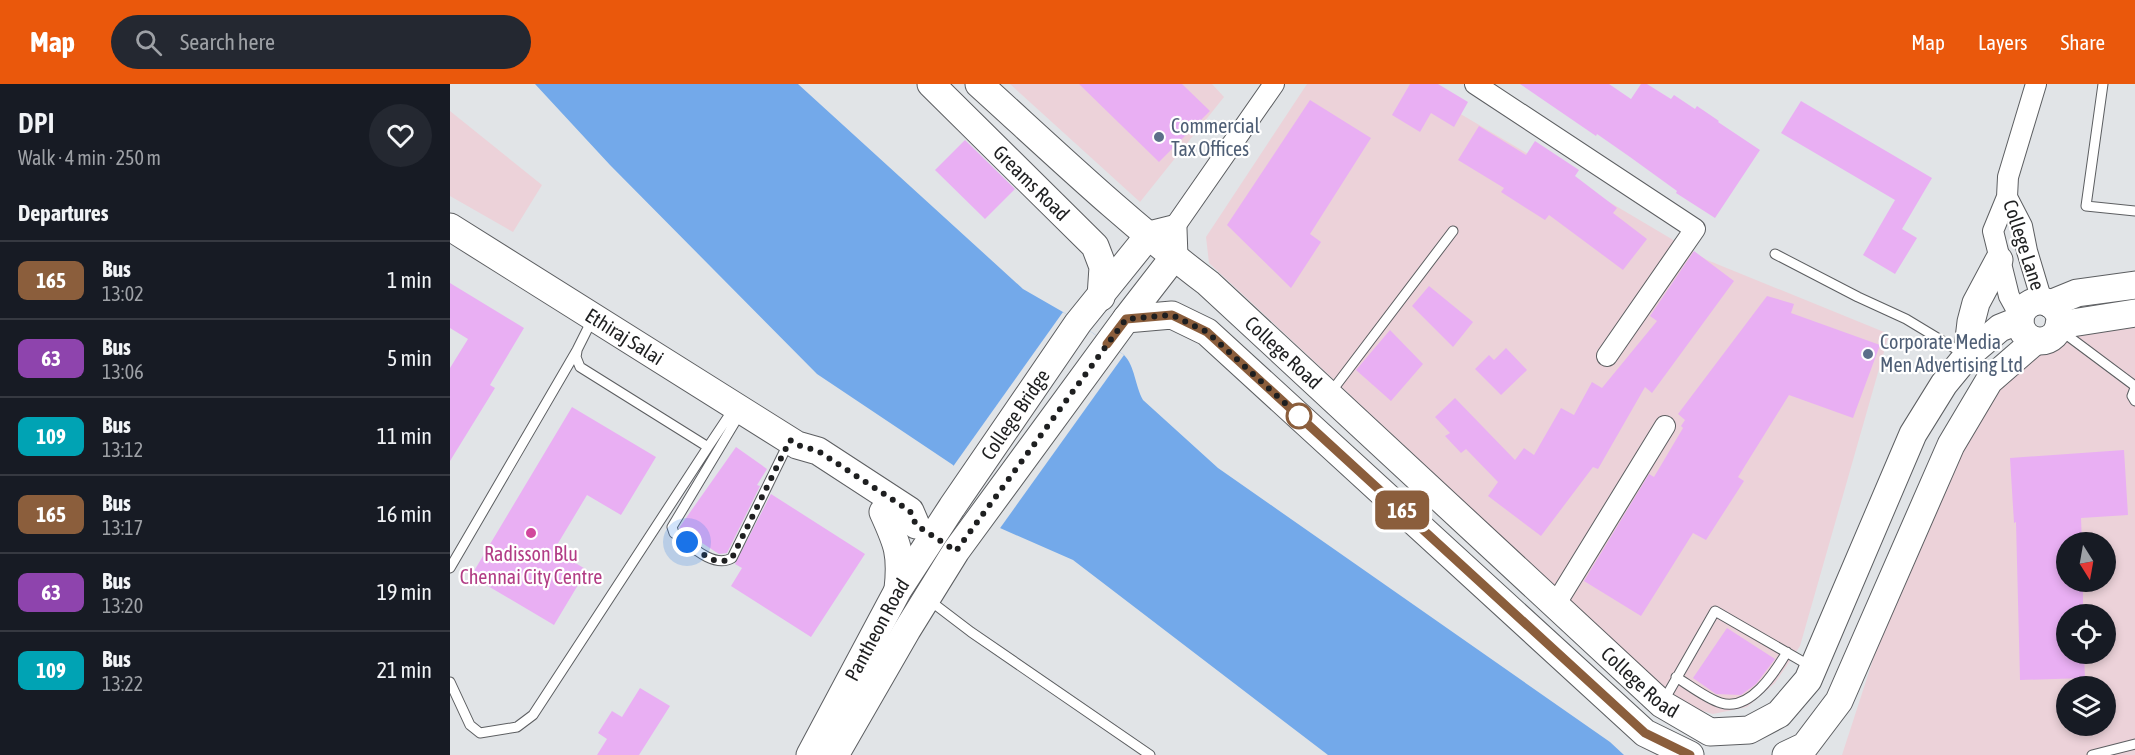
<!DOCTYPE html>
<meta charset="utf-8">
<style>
:root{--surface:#171b24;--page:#242831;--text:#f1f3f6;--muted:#9ea1a6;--line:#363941;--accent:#ea580c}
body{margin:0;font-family:"Asap Condensed",sans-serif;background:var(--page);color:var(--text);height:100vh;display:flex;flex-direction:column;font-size:22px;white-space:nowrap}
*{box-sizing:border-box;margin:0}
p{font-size:20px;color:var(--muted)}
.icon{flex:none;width:33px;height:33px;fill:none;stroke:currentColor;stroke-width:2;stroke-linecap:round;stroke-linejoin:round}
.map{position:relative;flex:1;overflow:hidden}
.sheet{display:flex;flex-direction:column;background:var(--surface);width:450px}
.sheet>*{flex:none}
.badge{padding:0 12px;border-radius:9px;font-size:21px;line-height:39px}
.needle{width:39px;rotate:169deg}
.buttons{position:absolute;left:1606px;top:448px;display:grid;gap:12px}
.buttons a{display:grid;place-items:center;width:60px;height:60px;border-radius:50%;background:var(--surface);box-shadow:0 3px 9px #0003;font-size:30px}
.you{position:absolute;width:30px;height:30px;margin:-15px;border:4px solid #fff;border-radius:50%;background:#1a73e8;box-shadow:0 0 0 9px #1a73e833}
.map>.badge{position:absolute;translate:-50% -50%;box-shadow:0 0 0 3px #fff}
h2{padding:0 18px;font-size:22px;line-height:54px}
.round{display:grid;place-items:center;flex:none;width:63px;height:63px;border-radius:32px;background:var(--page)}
.head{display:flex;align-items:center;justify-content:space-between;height:102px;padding:0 18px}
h1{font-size:28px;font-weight:600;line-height:45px}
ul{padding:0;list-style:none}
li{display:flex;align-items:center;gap:18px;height:78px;padding:0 18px;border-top:2px solid var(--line)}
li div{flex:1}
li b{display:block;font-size:22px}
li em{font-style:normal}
li .badge{min-width:66px;font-weight:700;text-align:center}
header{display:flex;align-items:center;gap:36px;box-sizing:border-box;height:84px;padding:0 30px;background:var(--accent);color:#fff}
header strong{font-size:28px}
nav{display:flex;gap:33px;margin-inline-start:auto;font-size:21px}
.search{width:420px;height:54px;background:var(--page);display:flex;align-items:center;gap:15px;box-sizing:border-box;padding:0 21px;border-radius:33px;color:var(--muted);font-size:22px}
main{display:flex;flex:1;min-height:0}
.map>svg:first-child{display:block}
.commercial{fill:#ecd2d9;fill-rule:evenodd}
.water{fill:#73a9ea}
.pier{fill:#e1e4e7}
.building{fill:#e9aff3}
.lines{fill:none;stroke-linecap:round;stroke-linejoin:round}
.service-casing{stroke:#5c5e61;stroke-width:11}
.minor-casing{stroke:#5c5e61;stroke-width:22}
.secondary-casing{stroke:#5c5e61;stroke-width:29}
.service{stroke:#fff;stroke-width:9}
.minor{stroke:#fff;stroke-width:20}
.secondary{stroke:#fff;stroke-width:27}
.line-casing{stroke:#fff;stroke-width:14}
.line{stroke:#8b5e3c;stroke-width:9}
.walk{stroke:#1e1f20;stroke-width:6;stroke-dasharray:0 10.8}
.service-dot{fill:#5c6f8a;stroke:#fff;stroke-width:2}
.stop-dot{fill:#fff;stroke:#8b5e3c;stroke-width:3}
.hotel-dot{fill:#d1479c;stroke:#fff;stroke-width:2}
.labels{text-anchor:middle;stroke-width:4.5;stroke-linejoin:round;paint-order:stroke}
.service-label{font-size:20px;fill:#4e5e75;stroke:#fff;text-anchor:start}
.street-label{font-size:20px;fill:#1e1f20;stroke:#fff}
.hotel-label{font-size:20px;fill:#b23c85;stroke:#fff}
</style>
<header>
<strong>Map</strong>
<div class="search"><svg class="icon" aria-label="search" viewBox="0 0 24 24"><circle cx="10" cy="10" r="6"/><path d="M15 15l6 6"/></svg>Search here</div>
<nav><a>Map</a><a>Layers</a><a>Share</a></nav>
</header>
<main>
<section class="sheet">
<div class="head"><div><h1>DPI</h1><p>Walk · 4 min · 250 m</p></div><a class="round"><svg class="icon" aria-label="heart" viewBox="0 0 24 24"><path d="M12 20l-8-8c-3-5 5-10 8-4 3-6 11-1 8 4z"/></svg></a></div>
<h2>Departures</h2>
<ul>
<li><span class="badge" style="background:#8b5e3c;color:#fff">165</span><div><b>Bus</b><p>13:02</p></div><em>1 min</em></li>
<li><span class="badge" style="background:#8e44ad;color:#fff">63</span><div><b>Bus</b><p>13:06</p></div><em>5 min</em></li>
<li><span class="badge" style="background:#00a3b4;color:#fff">109</span><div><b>Bus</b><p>13:12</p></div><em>11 min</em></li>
<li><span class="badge" style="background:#8b5e3c;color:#fff">165</span><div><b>Bus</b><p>13:17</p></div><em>16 min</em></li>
<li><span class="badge" style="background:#8e44ad;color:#fff">63</span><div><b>Bus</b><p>13:20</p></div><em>19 min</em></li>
<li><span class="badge" style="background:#00a3b4;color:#fff">109</span><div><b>Bus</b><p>13:22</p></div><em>21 min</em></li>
</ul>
</section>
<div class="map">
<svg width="1685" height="671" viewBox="0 0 1685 671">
<rect width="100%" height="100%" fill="#e1e4e7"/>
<path class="commercial" d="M560,0H762L774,13L690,118Z
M857,0H960L1257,176L1439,250L1350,562L1325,599L1297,623L1263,630L1232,621L759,179L756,153Z
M0,27L92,101L63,148L0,112Z
M1685,233V671H1392L1491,366L1547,292L1611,254ZM1617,459H1656V498H1617ZM1617,531H1656V570H1617ZM1617,603H1656V642H1617Z"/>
<path class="water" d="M85,0H348L573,205L613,228L674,271C685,282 685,302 693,316L768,384L1160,658L1174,671H878L623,476L550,444L503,381L367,290L160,81Z"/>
<path class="pier" d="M613,228L674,271L548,447L502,384Z"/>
<path class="building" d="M629,0H732L760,27L709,78Z
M960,0H988L1018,18L1004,43L981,29L970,48L942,31Z
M1070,0H1159L1181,15L1191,0H1197L1221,15L1224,11L1245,25L1247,22L1269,37L1268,38L1310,66L1265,134L1226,109L1227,107L1180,73L1147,50L1146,52Z
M860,16L921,54L860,150L871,158L841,204L777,141Z
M1351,17L1482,94L1452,145L1467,154L1445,190L1413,171L1445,116L1331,49Z
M1029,42L1076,71L1085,57L1129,86L1125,92L1167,124L1163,129L1197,155L1173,186L1099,131L1095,136L1051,108L1054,104L1008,76Z
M515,56L565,105L535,135L485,86Z
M1244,167L1284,197L1202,309L1195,303L1148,385L1143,383L1091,452L1038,412L1048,398L1016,365L1011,369L995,352L1000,349L985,333L1005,314L1065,376L1074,364L1084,371L1111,324L1124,331L1142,298L1152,304L1207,237L1200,232Z
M0,199L74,244L40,301L45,304L0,377V284L18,255L0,244Z
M979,202L1023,238L1003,263L962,222Z
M1317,212L1344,220L1341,229L1430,261L1403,334L1339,311L1288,393L1294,397L1256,456L1243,449L1191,532L1134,497L1199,390L1204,393L1233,344L1231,342L1235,336L1228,330Z
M940,246L973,280L941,317L906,286Z
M1056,264L1077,286L1051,311L1025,285L1039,271L1044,276Z
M122,323L206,373L171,431L137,411L104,466L137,486L104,541L21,492Z
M286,363L317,385L307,401L310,402L277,469L269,470L229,444Z
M1674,366L1678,431L1631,434L1632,459H1617V498H1633V531H1617V570H1634L1635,594L1570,596L1566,438L1564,439L1560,374Z
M321,410L415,470L361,553L281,502L292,484L285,480Z
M1277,544L1325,575L1306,600L1291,611L1266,610L1243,594Z
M190,604L220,622L189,671H147L157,655L148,649L162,627L172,633Z"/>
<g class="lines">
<g class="service-casing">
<path id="service" d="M1653,0L1636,122L1685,127
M1325,170L1408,213L1456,235L1514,270
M1610,246L1685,302
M127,267L126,273L130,283L258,363L284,324
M1685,304L1682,312L1685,317
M881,308L1003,147
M291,328L222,443L224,449C239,460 263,485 282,474L339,358
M0,484L127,266L142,236
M479,516L521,548L700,671
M1226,593C1239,601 1257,615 1271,619C1300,628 1325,588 1337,568
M0,598L20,641L30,649L67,643L83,631L258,363
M1213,618L1265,527L1362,583
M1642,671L1685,660"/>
</g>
<g class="minor-casing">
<path id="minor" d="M1025,0L1245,145L1157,272
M1586,0L1558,93L1557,113L1572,142L1577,167L1592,217
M1557,113L1543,147L1559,212L1570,232
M723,145L824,0
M1105,521L1215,342"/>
</g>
<g class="secondary-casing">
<g id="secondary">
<path id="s1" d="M481,0L645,162L653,183L651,213"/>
<path id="s2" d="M529,0C604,68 677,138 758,199L1212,620L1260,648L1299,646L1329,630L1358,596L1463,350L1494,300L1517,272L1550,244L1570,236"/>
<path id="s3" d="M0,143L347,361L368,367L460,427L466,441"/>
<circle cx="1590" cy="237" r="20"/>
<path d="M1600,220L1627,209L1685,201"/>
<path d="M1609,241L1685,229"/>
<path d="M1517,272L1521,238L1526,219L1549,176"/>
<path d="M433,428C447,459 452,469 448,505"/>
<path id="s4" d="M360,671L448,506L502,423L628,239L699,151L723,145L724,173L676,235"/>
<path d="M385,671L457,546L506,467L676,235L722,231L757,248L1195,649L1240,671"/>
<path d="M1336,671L1355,662L1389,617L1501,361L1539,297L1585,257"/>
</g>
</g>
<use href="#service" class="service"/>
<use href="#minor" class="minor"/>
<use href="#secondary" class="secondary"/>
</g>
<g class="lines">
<g class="line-casing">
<path id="line" d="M657,260L676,235L722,231L757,248L1195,649L1240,671"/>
</g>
<use href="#line" class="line"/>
<path class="walk" d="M237,458C251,468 265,484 282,474L340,356L347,361L368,367L460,427L466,441L506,467L676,235L722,231L757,248L849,332"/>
</g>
<g class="service-dot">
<circle cx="709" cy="53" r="6"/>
<circle cx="1418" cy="270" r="6"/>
</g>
<circle class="stop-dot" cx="849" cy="332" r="12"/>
<circle class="hotel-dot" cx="81" cy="449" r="6"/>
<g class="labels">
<g class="service-label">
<text x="721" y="49">Commercial<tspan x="721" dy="23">Tax Offices</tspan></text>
<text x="1430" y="265">Corporate Media<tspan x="1430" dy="23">Men Advertising Ltd</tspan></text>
</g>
<g class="street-label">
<text dy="7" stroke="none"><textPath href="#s1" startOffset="141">Greams Road</textPath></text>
<text transform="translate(1574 161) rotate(72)" y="7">College Lane</text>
<text dy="7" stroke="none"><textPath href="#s3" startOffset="206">Ethiraj Salai</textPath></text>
<text dy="7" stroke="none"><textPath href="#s2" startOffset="406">College Road</textPath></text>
<text dy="7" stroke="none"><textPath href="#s4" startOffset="398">College Bridge</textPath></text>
<text dy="7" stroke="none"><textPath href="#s4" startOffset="142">Pantheon Road</textPath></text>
<text dy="7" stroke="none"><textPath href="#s2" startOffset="892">College Road</textPath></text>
</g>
<g class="hotel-label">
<text x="81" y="477">Radisson Blu<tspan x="81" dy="23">Chennai City Centre</tspan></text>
</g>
</g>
</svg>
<div class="buttons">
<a><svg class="needle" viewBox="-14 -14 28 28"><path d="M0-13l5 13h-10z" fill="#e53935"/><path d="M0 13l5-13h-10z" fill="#9ea1a6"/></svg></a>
<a><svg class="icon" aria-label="locate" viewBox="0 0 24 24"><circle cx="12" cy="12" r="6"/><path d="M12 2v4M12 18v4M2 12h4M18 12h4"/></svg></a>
<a><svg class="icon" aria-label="layers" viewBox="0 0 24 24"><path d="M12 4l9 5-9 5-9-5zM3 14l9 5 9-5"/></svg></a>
</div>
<div class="you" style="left:237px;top:458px"></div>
<b class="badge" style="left:952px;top:426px;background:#8b5e3c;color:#fff">165</b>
</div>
</main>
